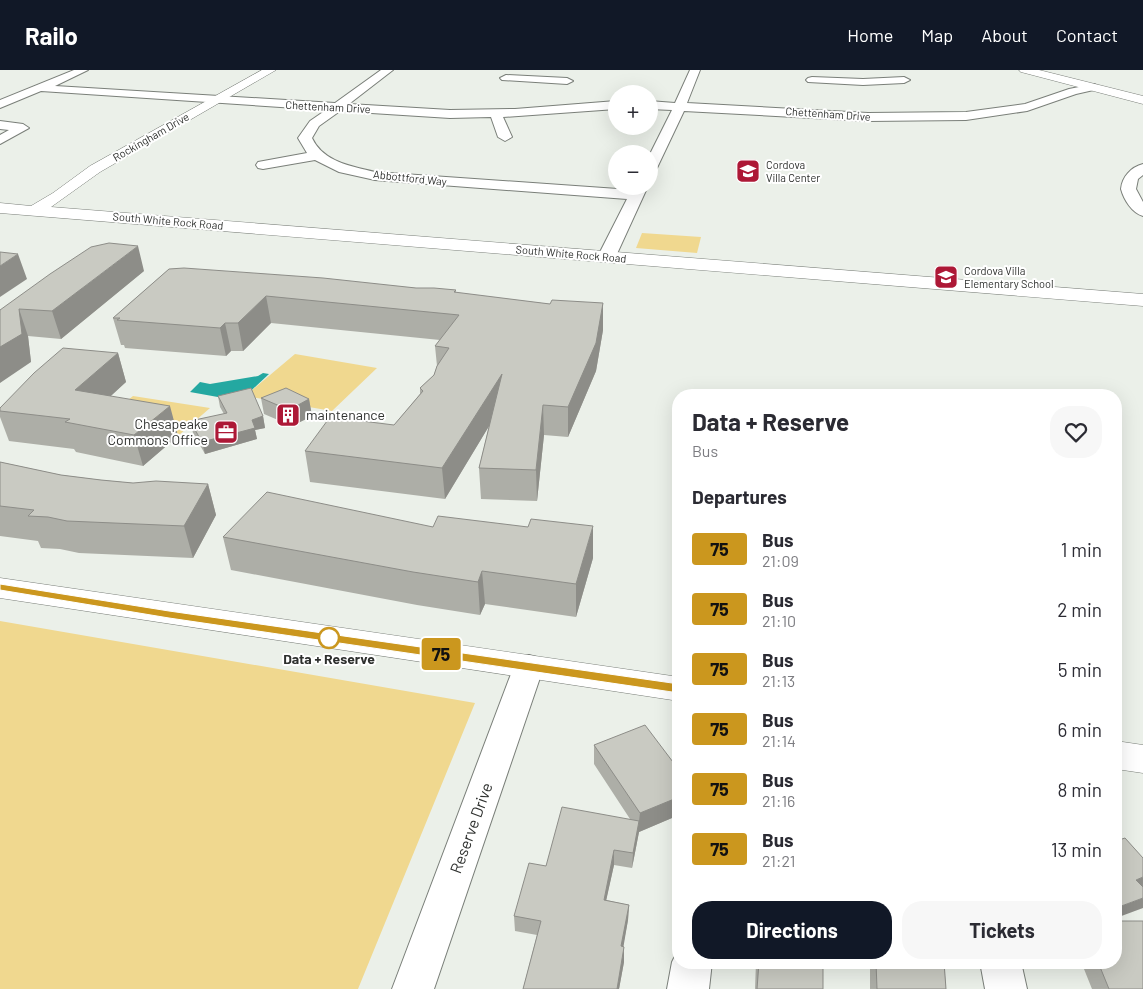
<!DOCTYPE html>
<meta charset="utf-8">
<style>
:root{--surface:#fff;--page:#f7f7f7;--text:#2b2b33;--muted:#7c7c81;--accent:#111827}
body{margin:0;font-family:Barlow,sans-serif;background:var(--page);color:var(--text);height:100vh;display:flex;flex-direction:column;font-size:19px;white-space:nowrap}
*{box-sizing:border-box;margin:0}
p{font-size:16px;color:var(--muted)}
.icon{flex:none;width:28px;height:28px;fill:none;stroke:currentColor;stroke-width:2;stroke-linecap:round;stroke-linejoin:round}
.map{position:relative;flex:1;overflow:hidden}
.sheet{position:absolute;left:672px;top:319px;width:450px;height:580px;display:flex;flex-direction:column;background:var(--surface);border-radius:20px;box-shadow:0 5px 20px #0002}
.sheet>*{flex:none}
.badge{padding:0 10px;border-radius:4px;font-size:18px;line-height:32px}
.buttons{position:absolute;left:608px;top:15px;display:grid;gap:10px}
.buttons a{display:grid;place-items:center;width:50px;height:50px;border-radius:50%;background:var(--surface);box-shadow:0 5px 20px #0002;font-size:25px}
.map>.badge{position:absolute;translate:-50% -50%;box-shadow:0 0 0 2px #fff}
h2{padding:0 20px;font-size:19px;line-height:45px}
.round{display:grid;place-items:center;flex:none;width:52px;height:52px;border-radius:20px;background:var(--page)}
.headline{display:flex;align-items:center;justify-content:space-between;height:85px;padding:0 20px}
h1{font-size:24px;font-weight:700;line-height:38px}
.action{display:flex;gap:10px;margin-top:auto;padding:10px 20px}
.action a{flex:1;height:58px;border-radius:20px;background:var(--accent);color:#fff;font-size:20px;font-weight:700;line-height:58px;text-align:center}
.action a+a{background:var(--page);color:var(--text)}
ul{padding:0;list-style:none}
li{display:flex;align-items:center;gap:15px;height:60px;padding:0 20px}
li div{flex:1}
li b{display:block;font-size:19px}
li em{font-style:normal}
li .badge{min-width:55px;font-weight:700;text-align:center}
header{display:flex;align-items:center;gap:30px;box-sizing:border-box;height:70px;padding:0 25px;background:var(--accent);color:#fff}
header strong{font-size:24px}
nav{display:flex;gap:28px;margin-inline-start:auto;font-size:18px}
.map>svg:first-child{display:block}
.green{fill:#f0d88f}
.water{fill:#24a8a1}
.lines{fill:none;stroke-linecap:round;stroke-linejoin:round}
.street-casing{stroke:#7a7f79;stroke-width:2}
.secondary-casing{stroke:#7a7f79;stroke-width:1}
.street{fill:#fff;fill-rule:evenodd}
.secondary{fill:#fff;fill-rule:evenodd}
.wall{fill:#adaea7}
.shaded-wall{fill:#8d8d88}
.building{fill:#c9cac2;stroke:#8d8d88}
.line{fill:#cb971e;stroke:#fff}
.stop-dot{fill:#fff;stroke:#cb971e;stroke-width:2.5}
.labels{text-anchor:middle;stroke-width:4;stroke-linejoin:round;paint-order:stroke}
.far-street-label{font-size:11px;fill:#2e302e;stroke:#fff}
.far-poi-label{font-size:11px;fill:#2e302e;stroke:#fff;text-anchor:start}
.poi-label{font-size:14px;fill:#2e302e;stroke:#fff;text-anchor:start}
.stop-label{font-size:14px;font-weight:bold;fill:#2e302e;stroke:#fff}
.near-street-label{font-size:16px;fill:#2e302e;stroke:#fff}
</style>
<header>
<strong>Railo</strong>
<nav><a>Home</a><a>Map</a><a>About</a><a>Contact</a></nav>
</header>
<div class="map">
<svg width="1143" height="919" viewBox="0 0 1143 919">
<rect width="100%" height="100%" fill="#ebf0e9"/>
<path class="green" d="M642,163L701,167L697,183L636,178Z
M295,284L377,298L332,341L245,326Z
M133,326L210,338L179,365L101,352Z
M0,551L475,633L358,919H0Z"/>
<path class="water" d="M263,303L269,304L240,331L190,322L200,312L210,314L258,306Z"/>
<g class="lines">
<g class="street-casing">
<path id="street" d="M74,0H88L55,16L335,33L381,0H393L349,34L450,40L515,39L616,31V39L503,47L512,67L505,71L498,67L491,47L450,48L340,41L319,56L312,68C323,92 351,96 375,102L632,120L634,116H648L616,186L613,190H601L598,186L627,129L375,110L339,102L315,90L263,99L258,98L256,95L258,92L307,83L298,68L310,51L326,40L41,21L0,38V30Z
M690,0H700L687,33L868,43L966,42L1025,34L1069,19L1094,14L1100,17L1098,19L1076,24L1027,41L966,50L868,51L684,41L656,100L654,103L649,104V86L672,40L649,39V31L675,33Z
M506,5L567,8L573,11L567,14L502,10L500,8Z
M812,7L863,9L904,7L910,10L904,13L863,15L808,12L806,10L808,8Z
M0,51L23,54L29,58L0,74V65L9,60L0,59Z
M1143,94V105L1138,109L1136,119L1143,132V146C1132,143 1124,130 1121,119C1122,107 1131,97 1143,94Z
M529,585L540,588L544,596L434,919H392L514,596L518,588Z
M679,878V892H712L709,919H667L672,892Z
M980,892H1021L1027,919H985Z"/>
</g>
<g class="secondary-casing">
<path id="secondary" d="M262,0H276L100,102L51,137L1143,224V236L0,143V133L31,136L53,123L90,96Z
M1019,0H1039L1143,26V34L1021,2Z
M0,508L679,607V631L0,528Z
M1116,671L1143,675V703L1116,699Z"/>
</g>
<use href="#street" class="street"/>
<use href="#secondary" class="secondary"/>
</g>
<path class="wall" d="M169,199L416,218L456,220V223L550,234L603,233V260L596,301L568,367L544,365L537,431L481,429L479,398L489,356L445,429L310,412L305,381L394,355L420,324V318L434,305L437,296L435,276L440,270L271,253L243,281H231L226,286L125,278L124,275H121L113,248Z
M144,201L61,269L28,266L31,292L0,240Z
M118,283L126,312L110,326L178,366L143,396L76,382L74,379L9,371L0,347V338Z
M218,326L263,346L265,358L255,360L257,369L205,384L193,363L190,351L224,344L220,337Z
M261,328L309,329L312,346L292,356L264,344Z
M0,392L61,405L101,410L133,413L208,414L216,445L193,488L79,483L60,479L41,478L38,471L0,466Z
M433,457L593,488L576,547L485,534L480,545L417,535L231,500L223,467Z
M594,675L679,700V745L639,762L632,798L614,795L606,830L629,835L628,850L623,876L624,877V892L619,919H523L537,865L515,861L514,846L546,796L630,749L594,694Z
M756,892H823V919H755Z
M870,892H944L946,919H870Z
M1083,892H1116L1143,919H1092L1082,894Z"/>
<path class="shaded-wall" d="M138,176L144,201L61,269L52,241Z
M18,184L27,209L0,227V196Z
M266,226L271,253L243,281L238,253Z
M603,233V260L596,301L568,367V337Z
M19,239L28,266L31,292L0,313V277Z
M225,253L231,281L226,286L220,258Z
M118,283L126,312L85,350L75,320Z
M502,304L503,333L445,429L442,398Z
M309,329L312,346L292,356L289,340Z
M543,335L544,365L537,431L536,400Z
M170,336L178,366L143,396L134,365Z
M263,346L265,358L255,360L257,369L205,384L202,372L252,350Z
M208,414L216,445L193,488L184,456Z
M593,456V488L576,547V514Z
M482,501L485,534L480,545L478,512Z
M679,727V745L639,762L632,798L633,783L639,751L640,743Z
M614,780V795L603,845L604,830Z
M1143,807V817L1136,810Z
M1143,828V838L1116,848V838Z
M629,835L628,850L621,891V876Z
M624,877V892L619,919H617Z"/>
<path class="building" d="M109,173L138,176L52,241L19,239L22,264L0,277V240L50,204L91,177Z
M0,182L18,184L0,196Z
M184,198L323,208L416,218H434L456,220L454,222L550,234L552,230L603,233L596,273L568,337L543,335L536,400L479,398L502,304L442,398L305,381L330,347L394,355L423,321L420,318L434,305L437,296L449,278L435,276L459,245L266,226L238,253H225L220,258L117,250L120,248H113L169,199Z
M63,278L118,283L75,320L170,336L134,365L65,352L70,349L0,341V338L34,303Z
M251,318L263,346L252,350L255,358L202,372L190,351L227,343L218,326Z
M286,318L309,329L289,340L261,328Z
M0,392L61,405L101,410L133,413L156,411L208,414L184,456L67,451L48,447L28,446L34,440L0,436Z
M267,422L433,457L438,446L528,457L531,449L593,456L576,514L482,501L478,512L413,502L223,467Z
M645,655L679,700V727L640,743L594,675Z
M562,737L639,751L633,783L614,780L604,830L629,835L621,876L624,877L617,919H523L541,851L514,846L529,793L546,796Z
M1125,768L1143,788V807L1136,810L1143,817V828L1116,838V771Z
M1116,851H1143V919H1109L1098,892H1116Z
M759,892H823V919H757Z
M876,892H944L946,919H877Z"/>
<path class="line" d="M0,514L169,541L679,614L685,619L679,623L169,548L0,520Z"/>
<defs>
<g id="school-square" transform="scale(1.25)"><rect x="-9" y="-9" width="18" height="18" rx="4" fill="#ad1836" stroke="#fff"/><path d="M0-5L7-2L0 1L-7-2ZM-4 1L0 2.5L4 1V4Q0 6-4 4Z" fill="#fff"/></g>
<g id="building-square" transform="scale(1.25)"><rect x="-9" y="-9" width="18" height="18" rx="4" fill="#ad1836" stroke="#fff"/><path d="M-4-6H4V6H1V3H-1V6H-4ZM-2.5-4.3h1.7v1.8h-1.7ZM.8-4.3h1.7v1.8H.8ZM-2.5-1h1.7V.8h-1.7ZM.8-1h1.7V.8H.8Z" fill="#fff"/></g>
<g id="office-square" transform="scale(1.25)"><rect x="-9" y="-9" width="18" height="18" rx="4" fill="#ad1836" stroke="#fff"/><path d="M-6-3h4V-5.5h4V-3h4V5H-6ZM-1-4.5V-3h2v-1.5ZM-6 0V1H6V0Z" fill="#fff"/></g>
</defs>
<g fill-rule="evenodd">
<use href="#school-square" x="748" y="101"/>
<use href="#school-square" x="946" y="207"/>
<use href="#building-square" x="288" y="345"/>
<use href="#office-square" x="226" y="362"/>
</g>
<circle class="stop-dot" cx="329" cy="568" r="10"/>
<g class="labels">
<g class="far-street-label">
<text transform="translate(328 37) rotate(3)" y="4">Chettenham Drive</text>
<text transform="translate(828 44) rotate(4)" y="4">Chettenham Drive</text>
<text transform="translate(151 67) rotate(-30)" y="4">Rockingham Drive</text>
<text transform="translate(410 108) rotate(6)" y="4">Abbottford Way</text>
<text transform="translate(168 151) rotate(5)" y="4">South White Rock Road</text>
<text transform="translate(571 184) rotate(5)" y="4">South White Rock Road</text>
</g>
<g class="far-poi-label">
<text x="766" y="99">Cordova<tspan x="766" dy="13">Villa Center</tspan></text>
<text x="964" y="205">Cordova Villa<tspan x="964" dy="13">Elementary School</tspan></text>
</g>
<g class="poi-label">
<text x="306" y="350">maintenance</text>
<text x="208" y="359" text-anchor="end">Chesapeake<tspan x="208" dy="16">Commons Office</tspan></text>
</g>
<g class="stop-label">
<text x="329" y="594">Data + Reserve</text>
</g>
<g class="near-street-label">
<text transform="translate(471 758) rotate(-70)" y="6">Reserve Drive</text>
</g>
</g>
</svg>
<div class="buttons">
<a>+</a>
<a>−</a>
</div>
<b class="badge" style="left:441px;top:584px;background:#cb971e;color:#111">75</b>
<section class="sheet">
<div class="headline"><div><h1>Data + Reserve</h1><p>Bus</p></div><a class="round"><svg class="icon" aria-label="heart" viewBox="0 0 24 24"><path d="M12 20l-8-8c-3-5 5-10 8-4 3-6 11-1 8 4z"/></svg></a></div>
<h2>Departures</h2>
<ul>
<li><span class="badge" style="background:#cb971e;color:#111">75</span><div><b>Bus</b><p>21:09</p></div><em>1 min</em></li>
<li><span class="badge" style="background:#cb971e;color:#111">75</span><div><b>Bus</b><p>21:10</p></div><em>2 min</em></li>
<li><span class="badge" style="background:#cb971e;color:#111">75</span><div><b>Bus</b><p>21:13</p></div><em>5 min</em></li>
<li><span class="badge" style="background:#cb971e;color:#111">75</span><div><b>Bus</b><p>21:14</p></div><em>6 min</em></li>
<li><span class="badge" style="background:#cb971e;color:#111">75</span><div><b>Bus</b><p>21:16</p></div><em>8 min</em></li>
<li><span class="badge" style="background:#cb971e;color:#111">75</span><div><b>Bus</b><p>21:21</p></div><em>13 min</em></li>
</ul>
<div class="action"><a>Directions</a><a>Tickets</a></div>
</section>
</div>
